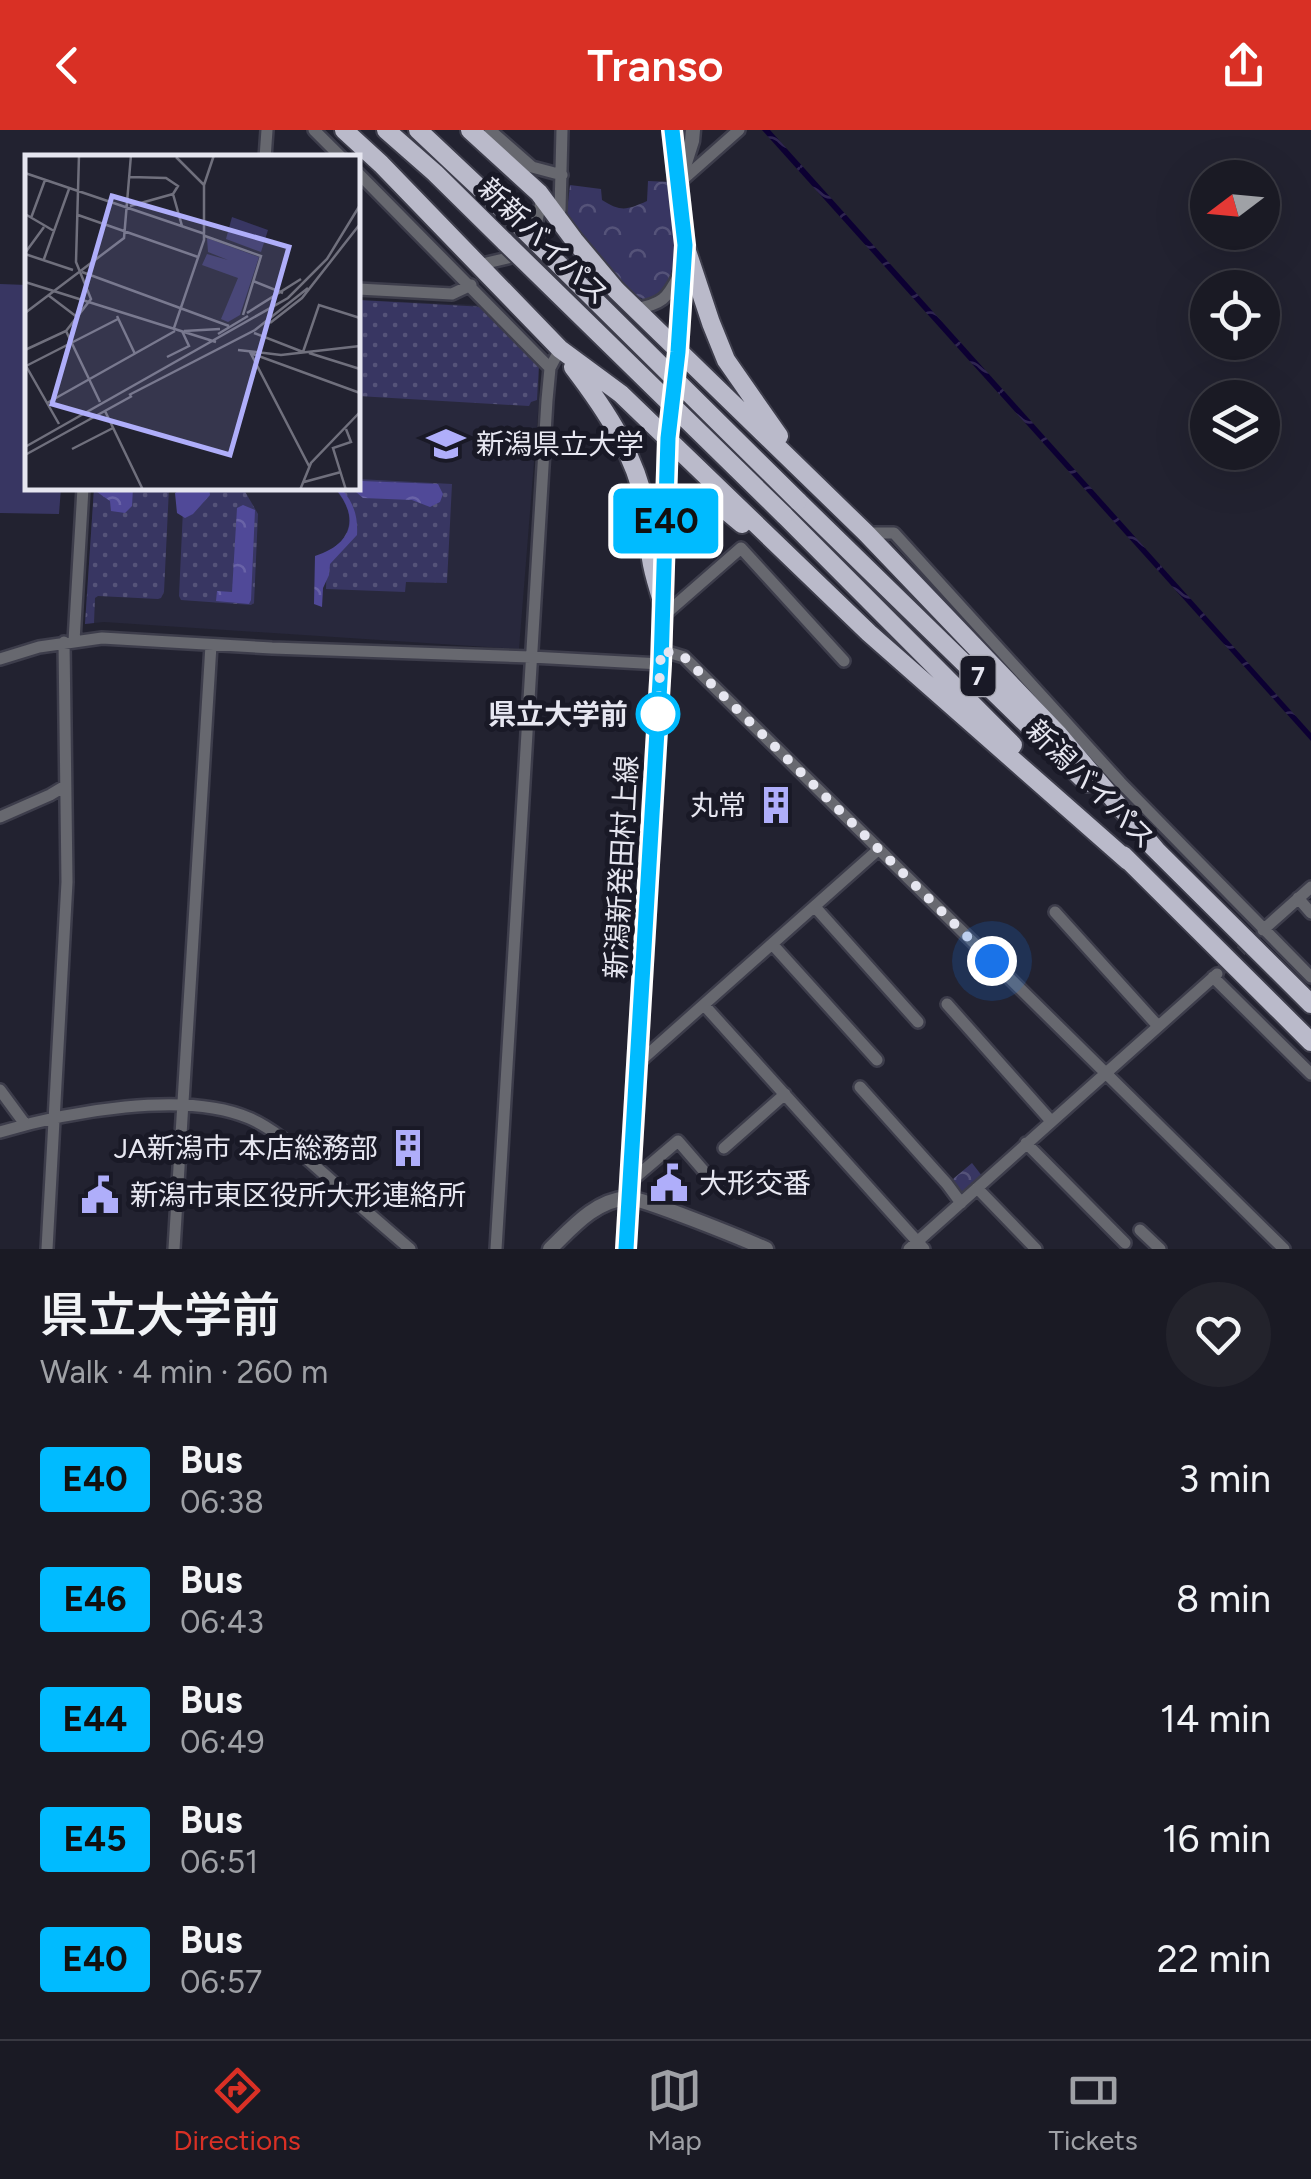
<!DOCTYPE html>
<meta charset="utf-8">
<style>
:root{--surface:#1a1a24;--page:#23232c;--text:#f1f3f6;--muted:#9fa1a6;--line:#383841;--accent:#d93025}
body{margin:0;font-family:Figtree,"Noto Sans JP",sans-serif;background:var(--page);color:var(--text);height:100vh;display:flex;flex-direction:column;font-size:38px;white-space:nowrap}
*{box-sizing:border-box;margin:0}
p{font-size:32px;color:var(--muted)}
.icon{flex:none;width:55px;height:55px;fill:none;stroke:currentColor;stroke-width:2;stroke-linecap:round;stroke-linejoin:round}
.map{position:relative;height:1119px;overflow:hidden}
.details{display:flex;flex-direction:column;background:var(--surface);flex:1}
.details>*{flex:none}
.badge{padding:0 20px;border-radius:8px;font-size:35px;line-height:65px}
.needle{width:65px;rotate:254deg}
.fabs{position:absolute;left:1190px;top:30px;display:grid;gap:20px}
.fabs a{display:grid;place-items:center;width:90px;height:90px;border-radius:50%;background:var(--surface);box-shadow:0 10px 40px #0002,0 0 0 2px var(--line);font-size:50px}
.you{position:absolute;width:50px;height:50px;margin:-25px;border:8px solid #fff;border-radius:50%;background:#1a73e8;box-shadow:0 0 0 15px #1a73e833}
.map>.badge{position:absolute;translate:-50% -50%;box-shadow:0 0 0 5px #fff}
.round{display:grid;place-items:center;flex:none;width:105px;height:105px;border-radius:52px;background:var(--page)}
.summary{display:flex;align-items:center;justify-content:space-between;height:170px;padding:0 40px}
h1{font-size:48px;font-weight:600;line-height:75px}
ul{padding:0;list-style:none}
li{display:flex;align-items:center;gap:30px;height:120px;padding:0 40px}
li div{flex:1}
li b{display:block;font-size:38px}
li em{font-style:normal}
li .badge{min-width:110px;font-weight:700;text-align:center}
header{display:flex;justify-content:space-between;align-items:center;height:130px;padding:0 40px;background:var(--accent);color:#fff;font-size:45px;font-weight:600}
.tabs{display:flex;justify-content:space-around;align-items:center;height:140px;border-top:2px solid var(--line);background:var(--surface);font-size:28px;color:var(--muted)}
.tabs a{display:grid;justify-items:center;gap:5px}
.tabs .active{color:var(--accent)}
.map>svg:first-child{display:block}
.built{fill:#28283c}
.grass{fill:url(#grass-dots)}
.forest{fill:url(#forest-crowns)}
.park{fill:url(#park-crowns)}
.pitch{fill:#383662}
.water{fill:url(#water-waves)}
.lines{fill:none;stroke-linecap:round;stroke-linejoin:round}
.minor-tunnel{stroke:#3f3f4d;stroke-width:11;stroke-dasharray:11 5.5;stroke-linecap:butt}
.minor-casing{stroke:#3d3d4b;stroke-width:16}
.tertiary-casing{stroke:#3d3d4b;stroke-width:19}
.primary-casing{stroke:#3d3d4b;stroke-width:22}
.trunk-casing{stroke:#3d3d4b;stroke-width:22}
.minor{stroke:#67686f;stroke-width:11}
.tertiary{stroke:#67686f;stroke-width:14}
.primary{stroke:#acacbb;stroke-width:18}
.trunk{stroke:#babaca;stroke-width:18}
.trunk-bridge-casing{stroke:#3d3d4b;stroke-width:22;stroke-linecap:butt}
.trunk-bridge{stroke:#babaca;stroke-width:18}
.line-casing{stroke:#fff;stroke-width:22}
.line{stroke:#0bf;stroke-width:15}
.walk{stroke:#e6e6f0;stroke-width:10;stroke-dasharray:0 18}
.stop-dot{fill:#fff;stroke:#0bf;stroke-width:5}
.labels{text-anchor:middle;stroke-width:10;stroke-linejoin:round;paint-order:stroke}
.shield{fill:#191926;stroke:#a8a8b3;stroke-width:2.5}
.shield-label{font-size:25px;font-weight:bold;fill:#e6e6f0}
.street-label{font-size:28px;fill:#e6e6f0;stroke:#191926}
.poi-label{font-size:28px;fill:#e6e6f0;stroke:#191926;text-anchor:start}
.stop-label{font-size:28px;font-weight:bold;fill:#e6e6f0;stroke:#191926;text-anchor:end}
.inset-road{fill:none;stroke:#70707d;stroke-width:2.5}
.view{fill:#afaefa;fill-opacity:0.15;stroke:#afaefa;stroke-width:5}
.inset-edge{fill:none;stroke:#e6e6f0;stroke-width:5}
</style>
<header><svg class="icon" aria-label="back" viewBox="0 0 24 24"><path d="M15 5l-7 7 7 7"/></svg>Transo<svg class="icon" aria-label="share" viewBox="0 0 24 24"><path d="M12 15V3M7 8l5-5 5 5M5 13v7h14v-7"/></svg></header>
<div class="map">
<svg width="1311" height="1119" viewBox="0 0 1311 1119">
<defs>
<pattern id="grass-dots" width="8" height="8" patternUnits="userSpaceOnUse" patternTransform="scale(2.5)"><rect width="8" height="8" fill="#383662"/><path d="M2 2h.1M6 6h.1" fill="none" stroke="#555379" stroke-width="1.8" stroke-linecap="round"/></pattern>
<pattern id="forest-crowns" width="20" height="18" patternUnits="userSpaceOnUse" patternTransform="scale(2.5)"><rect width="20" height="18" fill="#504998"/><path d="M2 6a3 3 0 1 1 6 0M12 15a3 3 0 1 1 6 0" fill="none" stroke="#6963a7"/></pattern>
<pattern id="park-crowns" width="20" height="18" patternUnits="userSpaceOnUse" patternTransform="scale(2.5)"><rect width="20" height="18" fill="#383662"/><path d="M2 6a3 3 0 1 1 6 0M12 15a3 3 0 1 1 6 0" fill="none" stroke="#555379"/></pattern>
<pattern id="water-waves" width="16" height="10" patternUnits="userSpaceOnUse" patternTransform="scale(2.5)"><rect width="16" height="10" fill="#0c0032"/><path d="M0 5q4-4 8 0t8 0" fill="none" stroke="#2f2550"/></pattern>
</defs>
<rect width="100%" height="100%" fill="#222230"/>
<path class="built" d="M358,170L480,175L539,234V270L519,519L104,492L85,494L94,358H358Z"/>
<path class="grass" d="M358,170L485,177L539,234L537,270L531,272L529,276L358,266Z
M358,349L452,354L447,453L406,452L405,462L326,459L327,422C356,406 355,380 334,358H358Z
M94,358H169L164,462L161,468L158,469L98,466L95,468L94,493L85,494Z
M184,358H243L258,384L254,473L251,475L181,470L179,466Z"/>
<path class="forest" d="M361,351L438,354L443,364L440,372L430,377L412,370L363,368L356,362L358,353Z
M98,358H133L132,376L125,383L111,381L110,371L97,362Z
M179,358H209L210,365L193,384L185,388L177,383L175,363L180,360Z
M336,359H342C354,374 358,386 357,405L330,434L329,445L323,458L322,477L314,474L315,426C352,414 360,389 336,359Z
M243,375L255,380L251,470L249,474L216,471L217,461L232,462L237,378Z"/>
<path class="park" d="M648,51L672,52C674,82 688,191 630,165L566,89L570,55L601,59L602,70C621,82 627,80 647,71Z
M972,1033L986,1051L964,1070L947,1054Z"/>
<path class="pitch" d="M0,154L27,155L28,358H61L59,384L0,383Z"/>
<path class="water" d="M762,0H770L1311,603V611Z"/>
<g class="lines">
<path class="minor-tunnel" d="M1217,844L1252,810"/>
<g class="minor-casing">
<path id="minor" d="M314,0L342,28
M490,0L532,37L562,45
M265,28L267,0
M358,43L550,238
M679,53L739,0
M553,82L560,80L562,0
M478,135L508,128L536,95L542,68
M358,159L452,164L471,155
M635,179C662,174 667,169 679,145
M866,403H894L1120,652L1311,847
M662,487L741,418L844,531
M74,511L83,358
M661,520L684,527L1284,1119
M0,529L39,517L102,508L272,518L531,527L661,534
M0,687L50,665L65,656
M1298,768L1311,783
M815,777L918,892
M1055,782L1158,896
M1263,800L1311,757
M773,815L877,930
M1213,847L1311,944
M947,874L1051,991
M704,875L924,1119
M637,934L879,719
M860,957L947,1054L961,1073
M0,960L25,994
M0,1002C67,982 184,960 249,988C277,1000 301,1024 323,1043C352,1069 381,1094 410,1119
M1026,1013L1125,1113
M724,1018L785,964
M631,1051L678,1011L716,1055
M977,1058L1036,1119
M1140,1100L1160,1119
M47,1119L67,752L64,512
M174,1119L211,515
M496,1119L547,270L550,238L560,219
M909,1119L1217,844"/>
</g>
<g class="tertiary-casing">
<path id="tertiary" d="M679,52L692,11L693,0
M550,1119C572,1098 594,1071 627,1068C641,1067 746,1110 766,1119"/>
</g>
<g class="primary-casing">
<path id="primary" d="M626,1119L661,534L668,308L678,222L685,115L672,0"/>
</g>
<g class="trunk-casing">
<path id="trunk" d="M344,0L381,34L560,219L621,264L869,503L1128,731
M386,0L435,43L505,112
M418,0L519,95
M470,0L539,63L574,110L616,160L866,403L1059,605L1158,722
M685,115L711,193L726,230L779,306
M573,237C608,283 635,324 647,382C651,397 649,413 651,429C653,444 659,460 663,475
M798,371L1087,653
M784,385L1013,615
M666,409L681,388L702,379H724L742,394
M1152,716L1311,874
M1123,725L1311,912"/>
</g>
<use href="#minor" class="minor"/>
<use href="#tertiary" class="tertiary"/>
<use href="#primary" class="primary"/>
<use href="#trunk" class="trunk"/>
<g class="trunk-bridge-casing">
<path id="trunk-bridge" d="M519,95L798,371
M505,112L784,385"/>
</g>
<use href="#trunk-bridge" class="trunk-bridge"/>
</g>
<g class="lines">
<g class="line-casing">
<path id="line" d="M626,1119L661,534L668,308L678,222L685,115L672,0"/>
</g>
<use href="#line" class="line"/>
<path class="walk" d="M658,584L661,520L684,527L992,831"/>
</g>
<defs>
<g id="university-bare" transform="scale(3)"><path d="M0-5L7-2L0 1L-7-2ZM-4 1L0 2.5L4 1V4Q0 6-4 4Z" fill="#afaefa" stroke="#191926" stroke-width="2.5" paint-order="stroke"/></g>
<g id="building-bare" transform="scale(3)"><path d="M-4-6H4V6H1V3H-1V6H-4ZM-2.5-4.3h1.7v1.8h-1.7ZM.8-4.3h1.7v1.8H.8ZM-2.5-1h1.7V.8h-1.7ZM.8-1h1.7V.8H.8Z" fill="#afaefa" stroke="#191926" stroke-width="2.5" paint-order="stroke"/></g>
<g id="civic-bare" transform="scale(3)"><path d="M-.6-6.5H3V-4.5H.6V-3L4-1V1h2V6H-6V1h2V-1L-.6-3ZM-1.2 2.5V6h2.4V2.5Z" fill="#afaefa" stroke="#191926" stroke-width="2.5" paint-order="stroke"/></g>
</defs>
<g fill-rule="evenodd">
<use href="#university-bare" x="446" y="314"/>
<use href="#building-bare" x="776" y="675"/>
<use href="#building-bare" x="408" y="1018"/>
<use href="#civic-bare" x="669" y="1053"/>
<use href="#civic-bare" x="100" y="1065"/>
</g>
<circle class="stop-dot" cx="658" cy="584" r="20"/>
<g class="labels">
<rect class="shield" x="960.5" y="526" width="35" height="40" rx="8"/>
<g class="shield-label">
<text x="978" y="555">7</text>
</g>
<g class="street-label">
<text transform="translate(544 111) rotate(44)" y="10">新新バイパス</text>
<text transform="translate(1091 654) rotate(45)" y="10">新潟バイパス</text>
<text transform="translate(621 737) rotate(-87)" y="10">新潟新発田村上線</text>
</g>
<g class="poi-label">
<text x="476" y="324">新潟県立大学</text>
<text x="746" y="685" text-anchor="end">丸常</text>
<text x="378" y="1028" text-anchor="end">JA新潟市 本店総務部</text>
<text x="699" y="1063">大形交番</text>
<text x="130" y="1075">新潟市東区役所大形連絡所</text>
</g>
<g class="stop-label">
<text x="628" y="594">県立大学前</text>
</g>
</g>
<g transform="translate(25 25)">
<rect width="335" height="335" fill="#222230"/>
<path d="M182,83L234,102L215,160L203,167L196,164L213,123L177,110L182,99L203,105L183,97Z" fill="#383662"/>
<path d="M207,62L243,75L236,97L201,84Z" fill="#383662"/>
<path class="inset-road" d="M151,2L179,30M0,18L180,79M105,22L141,23L153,31L148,39L157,71M105,51L148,39M0,59L29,76M53,60L173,102M6,63L20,25M180,81L236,101L218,160M0,98L19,72M0,99L48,115M19,104L44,34M57,117L204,171M228,126L258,138M0,127L191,187M23,140L52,162M0,158L99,83L106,0M222,158L276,124M92,161L110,199M245,168L277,143L335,69M149,173L179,85V30L189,0M41,176L75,247M159,176L195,174M229,178L278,197L294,150L335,163M193,179L223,161M0,195L41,176L66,144L51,107L54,0M213,195L256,200L335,191M225,197L284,311M225,198L335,238M284,198L335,214M142,202L164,191L157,176M1,211L93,164M1,211L34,269M104,240L230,175L283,133M22,248L150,176M80,256L118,335M0,292L263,143L302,104L335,50M47,294L88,273M0,300L107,241M279,327L316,317M275,335L286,308L335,257M321,335L308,293L326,287L321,274"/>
<path class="view" d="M87,41L264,92L205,300L27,249Z"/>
<rect width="335" height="335" class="inset-edge"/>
</g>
</svg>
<div class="fabs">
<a><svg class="needle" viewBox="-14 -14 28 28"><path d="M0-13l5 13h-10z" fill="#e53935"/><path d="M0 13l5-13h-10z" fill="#9fa1a6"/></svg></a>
<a><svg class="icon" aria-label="locate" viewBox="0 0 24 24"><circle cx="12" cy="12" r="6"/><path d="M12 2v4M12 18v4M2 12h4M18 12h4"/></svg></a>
<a><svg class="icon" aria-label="layers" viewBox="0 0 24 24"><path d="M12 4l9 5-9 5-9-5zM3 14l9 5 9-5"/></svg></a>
</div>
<div class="you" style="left:992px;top:831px"></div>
<b class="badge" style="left:666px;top:391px;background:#0bf;color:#111">E40</b>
</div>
<section class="details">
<div class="summary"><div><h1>県立大学前</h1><p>Walk · 4 min · 260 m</p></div><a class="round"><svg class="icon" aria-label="heart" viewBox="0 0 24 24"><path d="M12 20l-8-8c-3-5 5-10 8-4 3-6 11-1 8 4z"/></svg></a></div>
<ul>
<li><span class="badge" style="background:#0bf;color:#111">E40</span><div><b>Bus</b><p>06:38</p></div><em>3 min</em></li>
<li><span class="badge" style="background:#0bf;color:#111">E46</span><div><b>Bus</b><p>06:43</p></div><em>8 min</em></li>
<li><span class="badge" style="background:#0bf;color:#111">E44</span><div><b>Bus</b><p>06:49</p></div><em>14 min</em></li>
<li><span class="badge" style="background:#0bf;color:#111">E45</span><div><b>Bus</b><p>06:51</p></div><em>16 min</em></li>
<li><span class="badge" style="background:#0bf;color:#111">E40</span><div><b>Bus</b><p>06:57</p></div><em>22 min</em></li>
</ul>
</section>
<nav class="tabs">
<a class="active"><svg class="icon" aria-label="directions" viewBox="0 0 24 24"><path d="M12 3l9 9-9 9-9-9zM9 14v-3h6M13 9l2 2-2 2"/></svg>Directions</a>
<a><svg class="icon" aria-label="map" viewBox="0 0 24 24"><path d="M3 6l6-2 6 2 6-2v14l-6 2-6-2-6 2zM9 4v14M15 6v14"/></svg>Map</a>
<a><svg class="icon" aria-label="tickets" viewBox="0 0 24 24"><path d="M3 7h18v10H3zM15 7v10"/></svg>Tickets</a>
</nav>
